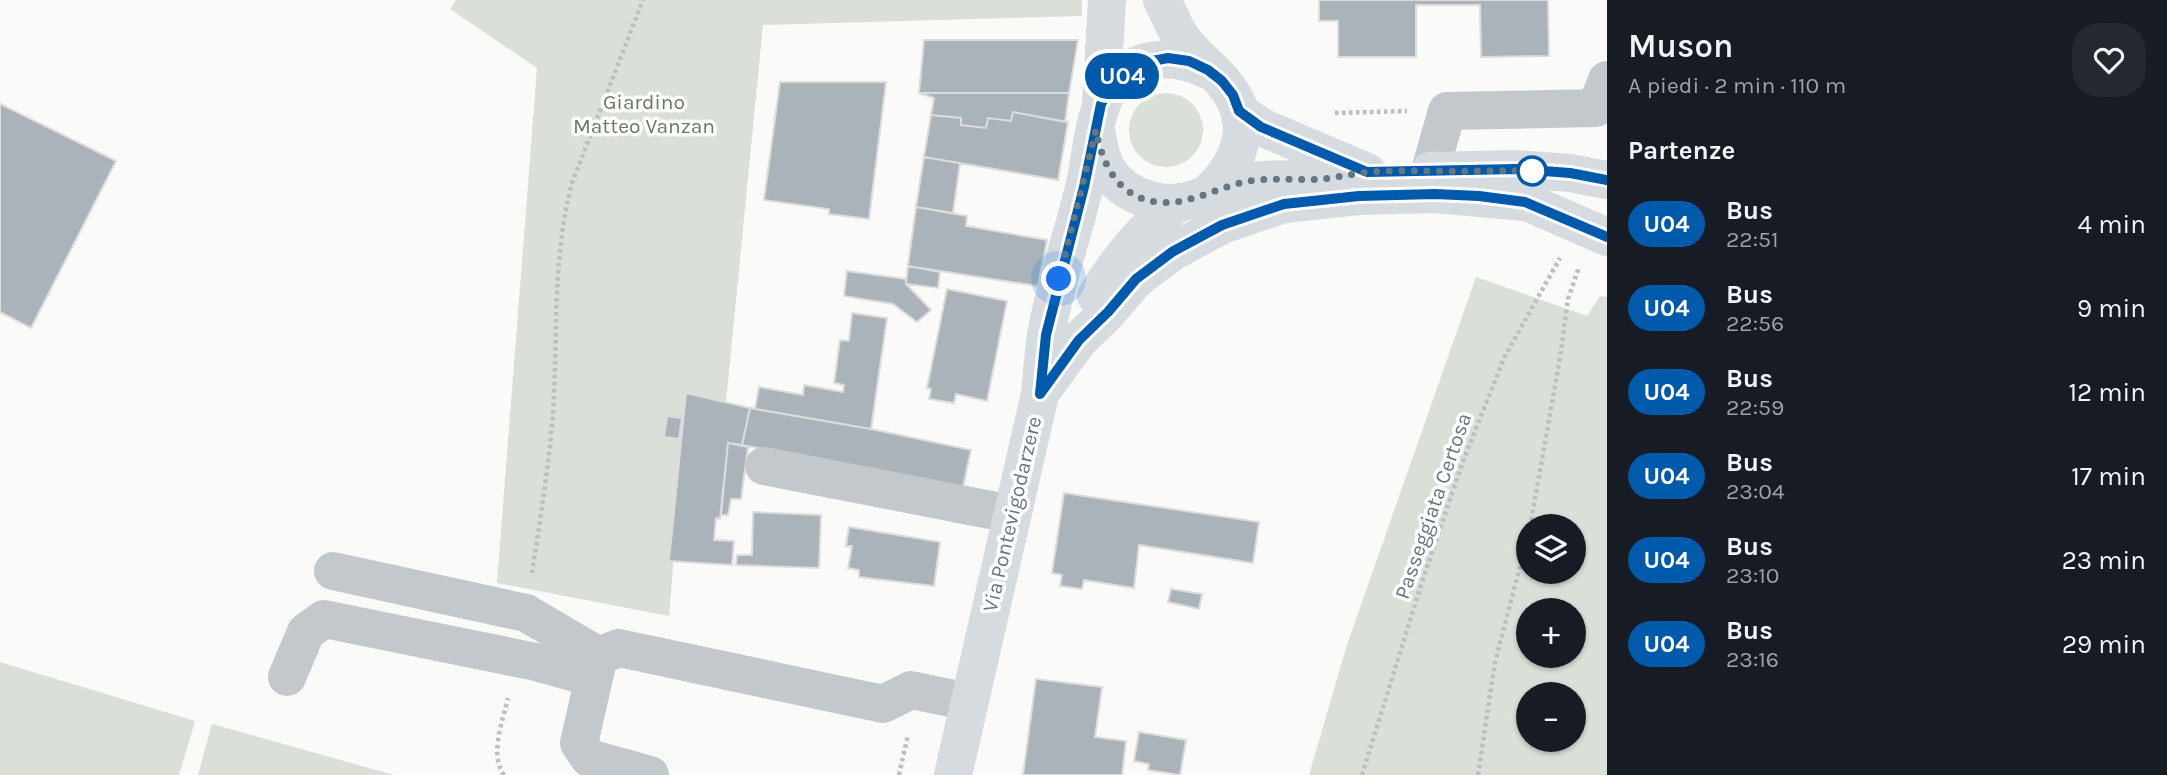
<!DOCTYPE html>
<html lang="it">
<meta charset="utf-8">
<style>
:root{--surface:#171b24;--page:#242831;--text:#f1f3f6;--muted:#9ea1a6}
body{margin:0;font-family:Karla,sans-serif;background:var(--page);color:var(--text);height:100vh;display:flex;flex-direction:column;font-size:26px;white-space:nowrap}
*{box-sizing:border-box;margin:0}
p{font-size:23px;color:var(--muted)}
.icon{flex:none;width:38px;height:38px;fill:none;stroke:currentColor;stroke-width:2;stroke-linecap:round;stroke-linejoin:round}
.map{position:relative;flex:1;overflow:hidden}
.drawer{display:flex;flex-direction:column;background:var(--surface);width:560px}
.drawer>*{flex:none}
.badge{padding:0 14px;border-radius:23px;font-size:24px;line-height:46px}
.buttons{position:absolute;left:1516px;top:514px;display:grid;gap:14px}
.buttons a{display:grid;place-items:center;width:70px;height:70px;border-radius:50%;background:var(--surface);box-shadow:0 2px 5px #0004;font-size:35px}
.you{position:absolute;width:35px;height:35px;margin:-18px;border:5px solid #fff;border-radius:50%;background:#1a73e8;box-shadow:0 0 0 10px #1a73e833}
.map>.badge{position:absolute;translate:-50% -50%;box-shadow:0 0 0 4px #fff}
h2{padding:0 21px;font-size:26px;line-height:63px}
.round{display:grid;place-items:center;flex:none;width:74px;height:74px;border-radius:28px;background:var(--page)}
.summary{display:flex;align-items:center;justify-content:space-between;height:119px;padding:0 21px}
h1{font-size:33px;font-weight:600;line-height:52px}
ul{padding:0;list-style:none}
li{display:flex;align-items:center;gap:21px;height:84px;padding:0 21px}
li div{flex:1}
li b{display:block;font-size:26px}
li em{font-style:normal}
li .badge{min-width:77px;font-weight:700;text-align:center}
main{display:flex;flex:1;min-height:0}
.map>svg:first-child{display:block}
.green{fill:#dadfd7;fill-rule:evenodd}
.building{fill:#aab3b9;stroke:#dcdcda;stroke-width:2}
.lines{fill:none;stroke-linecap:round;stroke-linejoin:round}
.path{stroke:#bbbfc2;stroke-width:4.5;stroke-dasharray:3.5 3.5;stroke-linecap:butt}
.minor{stroke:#c3c8cc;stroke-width:38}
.major{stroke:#d6dbdf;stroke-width:38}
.line-casing{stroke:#fff;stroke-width:16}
.line{stroke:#005aab;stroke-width:10}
.walk{stroke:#657683;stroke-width:7;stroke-dasharray:0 12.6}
.stop-dot{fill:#fff;stroke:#005aab;stroke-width:3.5}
.labels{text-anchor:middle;stroke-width:7;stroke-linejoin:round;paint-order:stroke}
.park-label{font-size:21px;fill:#687a64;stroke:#fff}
.street-label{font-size:21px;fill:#657683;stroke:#fff}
</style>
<main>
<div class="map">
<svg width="1607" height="775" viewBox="0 0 1607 775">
<rect width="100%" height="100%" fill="#fafaf8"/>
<path class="green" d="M456,0H1082V16L763,25L725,412L686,407L669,616L497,583L537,68L450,9Z
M1129 130a37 37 0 1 1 74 0a37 37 0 1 1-74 0Z
M1476,277L1587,316L1600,296L1607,297V775H1309L1347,645ZM1528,527H1573V572H1528ZM1528,611H1573V656H1528ZM1528,695H1573V740H1528Z
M0,662L195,721L179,775H0Z
M212,724L394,775H198Z"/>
<path class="building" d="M1319,0H1548L1549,56L1481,57L1480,5H1416V57H1338V21H1319Z
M924,40H1078L1069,93H919Z
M780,82H886L869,219L829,214V209L764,200Z
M919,93H1069L1065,122L1013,112L1011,121L988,118L986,128L961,125V118L931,115L934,98Z
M0,104L116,161L31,328L0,312Z
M1013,112L1068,122L1058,180L924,157L931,115L961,118V125L986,128L988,118L1011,121Z
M924,157L960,163L953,213L916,207Z
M916,207L967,216L966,226L1047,240L1038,286L908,266Z
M908,266L940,272L938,288L906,284Z
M847,271L906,279V284L931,310L917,322L893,304L844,296Z
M947,289L1007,301L987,401L956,394L954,403L929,399L931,389L927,388Z
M852,313L887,318L871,429L755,409L759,387L803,395L804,385L843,392L844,385L834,383L840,340L849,341Z
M686,393L750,408L742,445L728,443L720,519L716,518L714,540L734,541L732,565L669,561Z
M750,408L871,429L971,450L963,487L742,445Z
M667,416L682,418L679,439L664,437Z
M728,443L748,447L741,499H731L728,515H721Z
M1064,493L1259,522L1253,563L1139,545L1134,588L1084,580L1082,589L1060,586L1062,575L1052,573Z
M753,512L821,515L819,568L736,565L737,555H752Z
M849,527L940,542L934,586L859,577V570L848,568L852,546H846Z
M1171,589L1202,594L1199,609L1168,602Z
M1036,679L1102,687L1095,737L1126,741L1122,775H1023Z
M1139,732L1186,740L1180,775L1148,770L1149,764L1134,761Z"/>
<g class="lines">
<path class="path" d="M1335,113L1407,111
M1530,527L1560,358L1568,299L1579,267
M532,573C540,520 549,466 553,413C558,336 552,258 572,183L643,0
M504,775C489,755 503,720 508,698
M899,775L908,735
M1362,775L1422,582L1462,464L1504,358L1560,258
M1478,775L1495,662L1528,536"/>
<path class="minor" d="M1431,194L1430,171L1447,111L1596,108L1607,80
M764,466L1011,514
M333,571L526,613L599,656
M287,677L306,632L324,619L536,662L593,678
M650,775L589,758L579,743L599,656L619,648L883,704L911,690L969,702"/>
<path class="major" d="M1162,0C1169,13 1174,28 1182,39C1194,55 1210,67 1223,82C1256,120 1242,161 1209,192
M1101,104L1107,0
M1239,111L1261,127L1367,172
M1096,130C1099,146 1101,162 1111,175C1129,199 1167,209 1195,199C1213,192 1231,183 1251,181C1274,178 1298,180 1322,179
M1430,171L1516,169L1570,173L1607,180
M1504,192L1607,237
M1096,296C1120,257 1142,230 1179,202
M1041,392L1079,340L1108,312L1136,279L1172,252L1222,225L1284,204L1359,196L1435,194L1525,202
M953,775L1040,394C1042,375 1043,355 1046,335C1055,284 1073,235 1085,184C1091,155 1094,110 1111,86C1137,54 1174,54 1208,70"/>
</g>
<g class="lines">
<g class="line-casing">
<path id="line" d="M1607,180L1570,173L1516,169L1367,172L1261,127L1239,111L1233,95L1222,81L1208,70L1189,61L1168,58L1147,62L1128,71L1112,86L1101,104L1084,187L1046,335L1040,394L1079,340L1108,312L1136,279L1172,252L1222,225L1284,204L1359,196L1435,194L1479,196L1525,202L1607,237"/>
</g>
<use href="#line" class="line"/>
<path class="walk" d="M1059,279L1096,130C1102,164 1118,197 1156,202C1189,206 1217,187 1249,181C1274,177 1300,181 1324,179C1338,177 1352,174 1367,172C1393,170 1420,171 1447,171C1479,172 1511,169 1543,172L1532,171"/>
</g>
<circle class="stop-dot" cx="1532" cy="171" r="14"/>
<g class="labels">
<g class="park-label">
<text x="644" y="109">Giardino<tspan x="644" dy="24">Matteo Vanzan</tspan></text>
</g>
<g class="street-label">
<text transform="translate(1433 506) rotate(-71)" y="7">Passeggiata Certosa</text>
<text transform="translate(1012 514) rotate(-77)" y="7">Via Pontevigodarzere</text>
</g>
</g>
</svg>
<div class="buttons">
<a><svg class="icon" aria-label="layers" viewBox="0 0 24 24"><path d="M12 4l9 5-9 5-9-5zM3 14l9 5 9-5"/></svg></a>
<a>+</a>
<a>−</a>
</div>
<div class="you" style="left:1059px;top:279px"></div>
<b class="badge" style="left:1122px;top:76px;background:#005aab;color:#fff">U04</b>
</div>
<section class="drawer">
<div class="summary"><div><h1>Muson</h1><p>A piedi · 2 min · 110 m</p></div><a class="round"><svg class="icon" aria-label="heart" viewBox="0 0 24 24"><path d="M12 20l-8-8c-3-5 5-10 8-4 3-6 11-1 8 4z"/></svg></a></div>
<h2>Partenze</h2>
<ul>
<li><span class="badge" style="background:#005aab;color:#fff">U04</span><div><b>Bus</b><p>22:51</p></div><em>4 min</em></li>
<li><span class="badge" style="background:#005aab;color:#fff">U04</span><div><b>Bus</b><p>22:56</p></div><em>9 min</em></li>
<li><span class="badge" style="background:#005aab;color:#fff">U04</span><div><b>Bus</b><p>22:59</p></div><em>12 min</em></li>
<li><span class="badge" style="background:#005aab;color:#fff">U04</span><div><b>Bus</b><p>23:04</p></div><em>17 min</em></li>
<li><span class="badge" style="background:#005aab;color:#fff">U04</span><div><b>Bus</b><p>23:10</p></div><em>23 min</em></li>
<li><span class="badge" style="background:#005aab;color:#fff">U04</span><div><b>Bus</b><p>23:16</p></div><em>29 min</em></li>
</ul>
</section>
</main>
